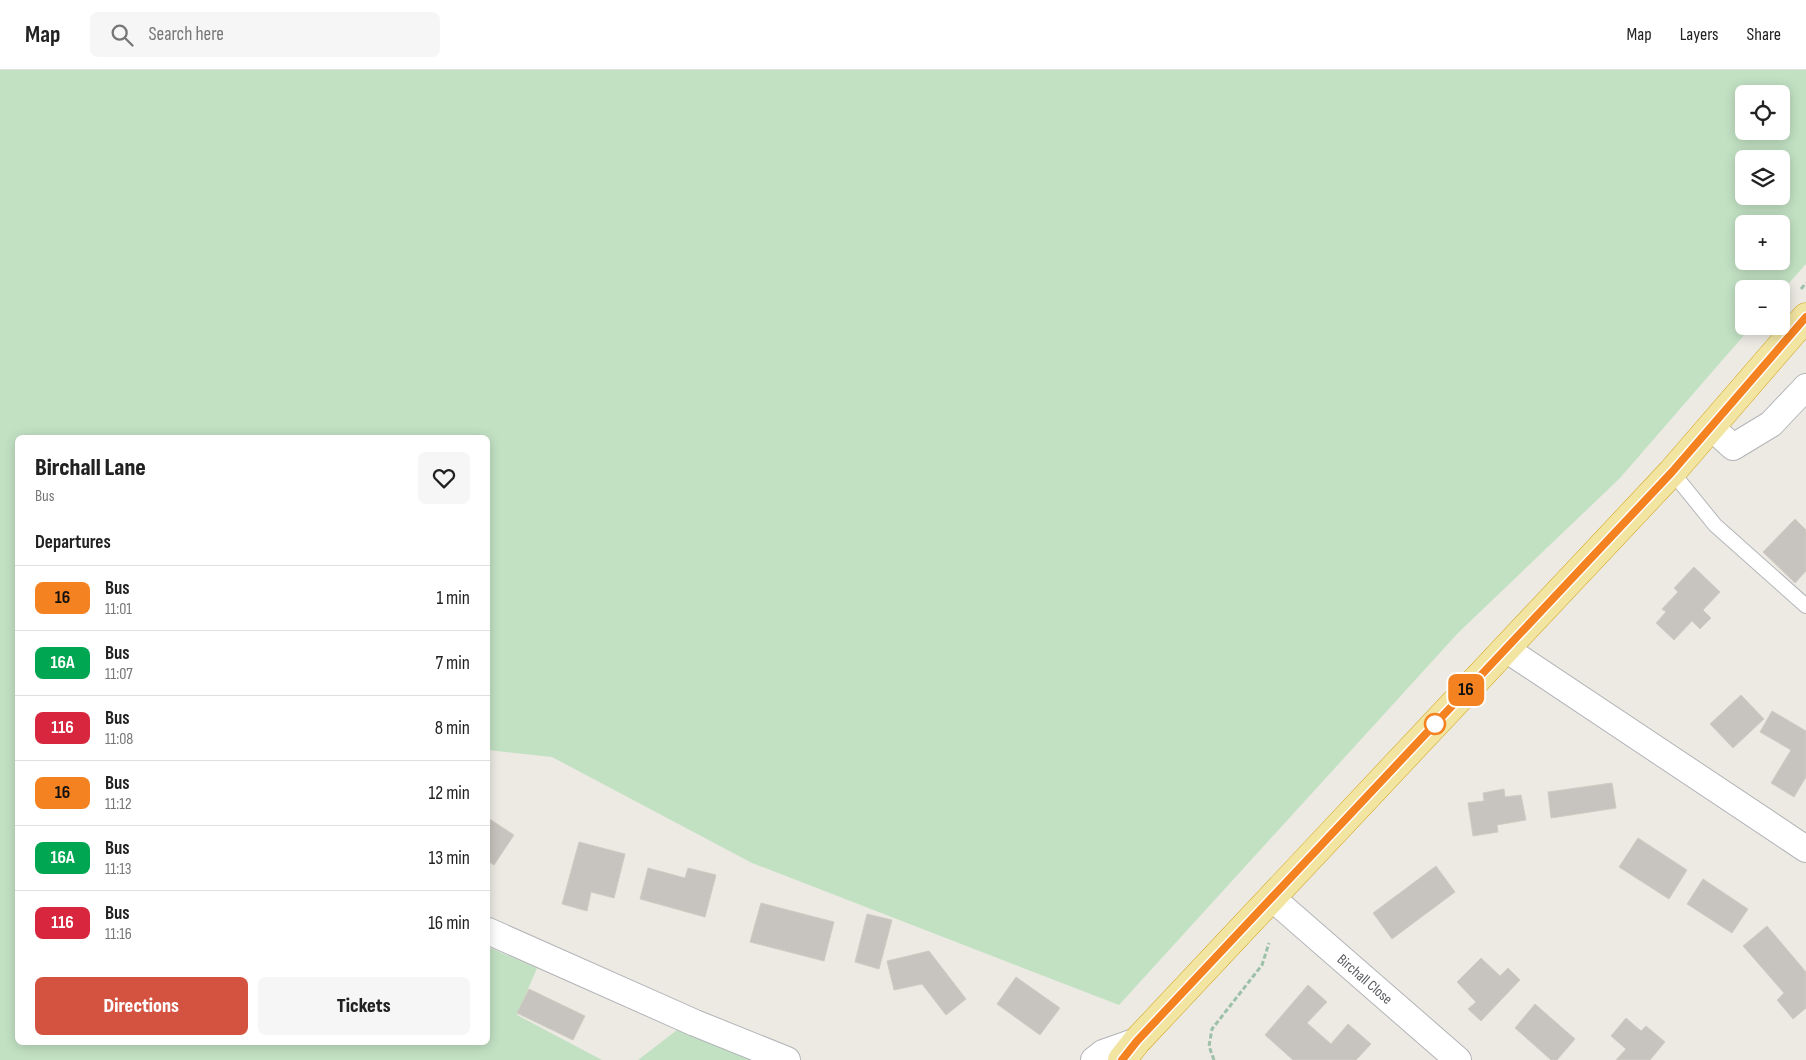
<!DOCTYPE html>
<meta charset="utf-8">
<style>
:root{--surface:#fff;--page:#f6f6f6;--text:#222;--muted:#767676;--line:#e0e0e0;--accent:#d45340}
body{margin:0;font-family:"Sofia Sans Condensed",sans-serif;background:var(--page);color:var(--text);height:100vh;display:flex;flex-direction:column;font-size:19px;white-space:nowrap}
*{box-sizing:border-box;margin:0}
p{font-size:16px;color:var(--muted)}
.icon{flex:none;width:28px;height:28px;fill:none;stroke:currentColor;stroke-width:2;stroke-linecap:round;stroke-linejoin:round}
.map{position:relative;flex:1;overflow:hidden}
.details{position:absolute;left:15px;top:365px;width:475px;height:610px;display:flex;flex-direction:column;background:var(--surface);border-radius:8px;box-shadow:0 2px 12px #0003}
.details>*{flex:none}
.badge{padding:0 10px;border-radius:8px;font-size:18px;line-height:32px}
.buttons{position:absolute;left:1735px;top:15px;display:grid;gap:10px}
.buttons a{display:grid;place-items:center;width:55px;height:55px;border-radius:8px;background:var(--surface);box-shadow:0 2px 12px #0003;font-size:25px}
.map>.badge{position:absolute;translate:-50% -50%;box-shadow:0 0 0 2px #fff}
h2{padding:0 20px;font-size:19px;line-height:45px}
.round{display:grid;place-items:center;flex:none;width:52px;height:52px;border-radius:8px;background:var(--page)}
.head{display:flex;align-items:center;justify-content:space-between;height:85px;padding:0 20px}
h1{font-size:24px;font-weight:800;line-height:38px}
.action{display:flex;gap:10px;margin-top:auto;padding:10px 20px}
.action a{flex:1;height:58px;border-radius:8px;background:var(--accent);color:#fff;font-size:20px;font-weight:800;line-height:58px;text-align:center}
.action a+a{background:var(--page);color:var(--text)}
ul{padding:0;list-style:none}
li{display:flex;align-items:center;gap:15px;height:65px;padding:0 20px;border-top:1px solid var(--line)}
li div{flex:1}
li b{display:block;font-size:19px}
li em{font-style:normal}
li .badge{min-width:55px;font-weight:700;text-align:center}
header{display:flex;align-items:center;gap:30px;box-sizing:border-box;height:70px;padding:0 25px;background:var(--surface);border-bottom:1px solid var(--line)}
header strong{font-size:24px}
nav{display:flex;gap:28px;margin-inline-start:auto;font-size:18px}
.search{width:350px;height:45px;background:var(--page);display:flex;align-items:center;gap:12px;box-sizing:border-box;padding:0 18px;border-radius:8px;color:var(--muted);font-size:19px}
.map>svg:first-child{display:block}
.green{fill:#c2e1c3;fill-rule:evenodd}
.building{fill:#c7c4bf;stroke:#cfccc2}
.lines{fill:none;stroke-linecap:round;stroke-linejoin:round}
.service-casing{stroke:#b3b4b8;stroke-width:16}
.minor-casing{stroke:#b3b4b8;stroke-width:28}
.trunk-casing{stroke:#d4a31b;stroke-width:29}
.path{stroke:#9cc1a8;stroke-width:3;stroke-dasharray:5 2.5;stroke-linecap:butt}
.service{stroke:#fff;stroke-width:14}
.minor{stroke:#fff;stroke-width:26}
.trunk{stroke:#f2e5a2;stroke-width:28}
.line-casing{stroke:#fff;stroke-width:11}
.line{stroke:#f58220;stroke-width:8}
.stop-dot{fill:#fff;stroke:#f58220;stroke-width:2.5}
.labels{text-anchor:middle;stroke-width:4;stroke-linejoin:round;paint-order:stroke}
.street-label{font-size:15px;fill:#5b5d61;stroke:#fff}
</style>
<header>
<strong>Map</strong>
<div class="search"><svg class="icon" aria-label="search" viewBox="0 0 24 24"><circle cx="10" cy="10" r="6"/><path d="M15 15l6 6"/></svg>Search here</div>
<nav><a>Map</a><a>Layers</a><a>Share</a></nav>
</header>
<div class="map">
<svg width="1806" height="990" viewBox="0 0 1806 990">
<rect width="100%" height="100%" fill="#eceae3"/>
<path class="green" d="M0,0H1806V194L1781,222V219H1744V256H1752L1620,408L1458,563L1119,935L752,793L552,687L488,680V368H18V972H488V877L537,898L517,945L602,990H0ZM1744,24H1781V61H1744ZM1744,89H1781V126H1744ZM1744,154H1781V191H1744Z
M677,960L759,990H638Z"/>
<path class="building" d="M1795,449L1806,460V501L1795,513L1763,482Z
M1694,497L1720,522L1703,540L1711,548L1700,559L1692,551L1674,570L1656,553L1666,542L1662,539L1678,522L1674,518Z
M1741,625L1764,649L1733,678L1710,654Z
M1772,641L1806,661V707L1794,727L1771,713L1791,680L1760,662Z
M1612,713L1616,738L1551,748L1548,722Z
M1504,719L1505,727L1521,725L1526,750L1497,755L1498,762L1473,766L1468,733L1484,731L1483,723Z
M488,748L514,765L494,795L488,791Z
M1638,768L1687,800L1669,829L1619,797Z
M579,772L625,784L614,828L591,822L587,841L562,834Z
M1436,796L1455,822L1392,869L1373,843Z
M648,798L685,808L688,798L716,805L705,847L640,829Z
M1703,809L1748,839L1732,863L1687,834Z
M761,833L834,852L824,891L750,872Z
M867,844L892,850L879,899L855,892Z
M1767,856L1806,902V938L1793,949L1777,930L1784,923L1743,876Z
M929,881L966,929L946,945L922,914L894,920L887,891Z
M1481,888L1500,906L1508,898L1520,910L1481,951L1468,939L1476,932L1457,912Z
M1016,907L1060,938L1040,965L997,934Z
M1308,915L1327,932L1307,953L1331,974L1348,954L1371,974L1356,990H1293L1265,965Z
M529,919L585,946L573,970L517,943Z
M1535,934L1575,969L1557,990H1551L1515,958Z
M1626,948L1641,961L1646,956L1665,972L1650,990H1616L1626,979L1611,966Z"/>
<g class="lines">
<g class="service-casing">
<path id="service" d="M1672,402L1715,455L1806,536"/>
</g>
<g class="minor-casing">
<path id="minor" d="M1711,357L1733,377L1771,354L1806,317
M1506,579L1806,779
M1272,828L1458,990
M488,861L695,953L787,990
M1094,990L1103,983L1137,971"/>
</g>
<g class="trunk-casing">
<path id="trunk" d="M1122,990L1137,971L1672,402L1806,247"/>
</g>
<path class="path" d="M1801,219L1806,213
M1214,990L1209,976L1212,959L1262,895L1269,873"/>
<use href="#service" class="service"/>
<use href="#minor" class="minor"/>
<use href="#trunk" class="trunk"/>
</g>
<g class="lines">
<g class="line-casing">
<path id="line" d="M1122,990L1137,971L1672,402L1806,247"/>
</g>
<use href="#line" class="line"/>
</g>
<circle class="stop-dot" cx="1435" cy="654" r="10"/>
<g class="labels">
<g class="street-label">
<text transform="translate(1365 909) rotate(41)" y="5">Birchall Close</text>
</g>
</g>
</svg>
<div class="buttons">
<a><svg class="icon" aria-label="locate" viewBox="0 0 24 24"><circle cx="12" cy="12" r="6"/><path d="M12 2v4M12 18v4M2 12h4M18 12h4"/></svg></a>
<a><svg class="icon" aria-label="layers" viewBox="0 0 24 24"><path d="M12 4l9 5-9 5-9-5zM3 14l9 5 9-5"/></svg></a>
<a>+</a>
<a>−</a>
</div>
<b class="badge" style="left:1466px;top:620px;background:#f58220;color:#111">16</b>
<section class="details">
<div class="head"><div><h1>Birchall Lane</h1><p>Bus</p></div><a class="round"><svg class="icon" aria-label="heart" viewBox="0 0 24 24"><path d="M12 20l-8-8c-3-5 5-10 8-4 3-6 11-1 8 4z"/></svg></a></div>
<h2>Departures</h2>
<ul>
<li><span class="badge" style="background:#f58220;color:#111">16</span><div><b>Bus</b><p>11:01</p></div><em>1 min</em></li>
<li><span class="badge" style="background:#00a651;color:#fff">16A</span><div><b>Bus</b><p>11:07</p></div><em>7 min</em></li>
<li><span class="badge" style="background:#d7263d;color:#fff">116</span><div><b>Bus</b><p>11:08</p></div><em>8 min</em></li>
<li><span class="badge" style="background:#f58220;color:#111">16</span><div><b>Bus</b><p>11:12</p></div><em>12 min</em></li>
<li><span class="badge" style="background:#00a651;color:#fff">16A</span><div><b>Bus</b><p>11:13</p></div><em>13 min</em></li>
<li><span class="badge" style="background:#d7263d;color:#fff">116</span><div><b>Bus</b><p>11:16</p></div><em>16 min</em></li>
</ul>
<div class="action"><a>Directions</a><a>Tickets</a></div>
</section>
</div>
